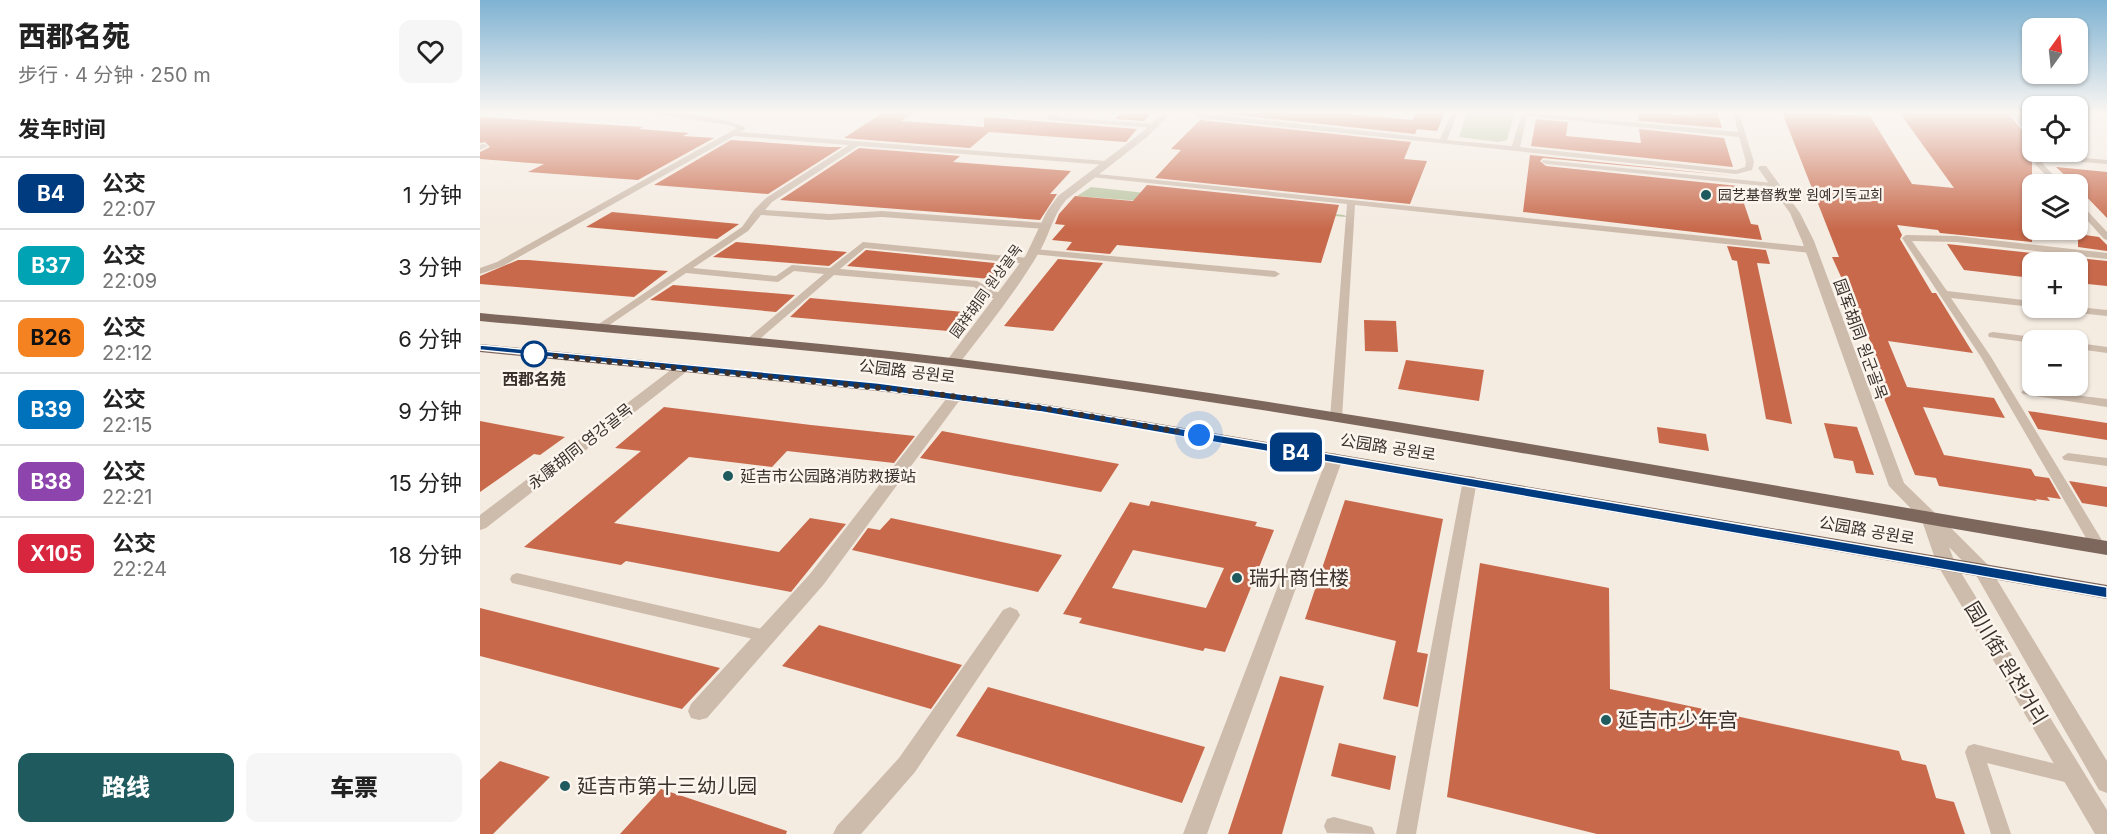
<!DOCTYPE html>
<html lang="zh">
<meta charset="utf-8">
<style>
:root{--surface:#fff;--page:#f6f6f6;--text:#222;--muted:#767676;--line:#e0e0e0;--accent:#1f5a5e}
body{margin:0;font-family:Inter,"Noto Sans SC","Noto Sans KR",sans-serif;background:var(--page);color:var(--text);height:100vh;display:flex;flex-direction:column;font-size:22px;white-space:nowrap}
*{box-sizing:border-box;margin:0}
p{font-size:20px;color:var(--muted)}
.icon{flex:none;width:33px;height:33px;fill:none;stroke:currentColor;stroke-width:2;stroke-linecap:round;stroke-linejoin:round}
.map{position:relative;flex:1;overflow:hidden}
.sheet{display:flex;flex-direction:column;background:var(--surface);width:480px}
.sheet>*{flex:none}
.badge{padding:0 12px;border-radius:9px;font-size:21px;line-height:39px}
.needle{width:39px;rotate:15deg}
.controls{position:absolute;left:1542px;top:18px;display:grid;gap:12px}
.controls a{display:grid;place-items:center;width:66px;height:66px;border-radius:12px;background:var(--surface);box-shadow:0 2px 4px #0004;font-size:30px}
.you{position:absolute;width:30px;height:30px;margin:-15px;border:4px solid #fff;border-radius:50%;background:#1a73e8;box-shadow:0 0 0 9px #1a73e833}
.map>.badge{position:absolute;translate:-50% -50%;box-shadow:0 0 0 3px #fff}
h2{padding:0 18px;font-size:22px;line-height:54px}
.round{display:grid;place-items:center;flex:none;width:63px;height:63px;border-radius:12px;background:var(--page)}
.headline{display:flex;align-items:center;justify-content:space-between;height:102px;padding:0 18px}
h1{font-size:28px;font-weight:800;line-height:45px}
.primary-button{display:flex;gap:12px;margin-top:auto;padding:12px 18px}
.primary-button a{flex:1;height:69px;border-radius:12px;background:var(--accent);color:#fff;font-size:24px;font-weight:800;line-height:69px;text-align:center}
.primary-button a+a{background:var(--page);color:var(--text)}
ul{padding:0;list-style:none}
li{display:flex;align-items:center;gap:18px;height:72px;padding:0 18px;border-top:2px solid var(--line)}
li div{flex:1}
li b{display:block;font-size:22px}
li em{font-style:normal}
li .badge{min-width:66px;font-weight:700;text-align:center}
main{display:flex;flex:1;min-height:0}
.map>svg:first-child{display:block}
.green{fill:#b8c4a0}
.building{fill:#c8694b;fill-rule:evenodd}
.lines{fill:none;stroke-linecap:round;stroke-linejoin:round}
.service{fill:#cdbbac;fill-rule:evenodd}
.minor{fill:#cdbbac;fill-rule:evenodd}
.tertiary{fill:#cdbbac;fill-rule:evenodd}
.primary{fill:#7d675c;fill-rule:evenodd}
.line{fill:#003b80;stroke:#fff;stroke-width:1.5}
.walk{stroke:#3b302b;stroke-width:6;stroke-dasharray:0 10.8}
.poi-dot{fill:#1f5a5e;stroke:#fbf5ee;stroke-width:2}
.stop-dot{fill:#fff;stroke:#003b80;stroke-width:3}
.labels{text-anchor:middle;stroke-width:5;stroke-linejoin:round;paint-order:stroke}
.far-poi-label{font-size:14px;fill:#3b302b;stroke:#fbf5ee;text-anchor:start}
.far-street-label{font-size:14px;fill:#3b302b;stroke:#fbf5ee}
.street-label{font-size:16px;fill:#3b302b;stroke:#fbf5ee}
.stop-label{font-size:16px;font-weight:bold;fill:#3b302b;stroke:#fbf5ee}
.poi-label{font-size:16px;fill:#3b302b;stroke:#fbf5ee;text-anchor:start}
.near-poi-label{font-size:20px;fill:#3b302b;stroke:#fbf5ee;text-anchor:start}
.near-street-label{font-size:20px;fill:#3b302b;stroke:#fbf5ee}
</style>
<main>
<section class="sheet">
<div class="headline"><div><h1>西郡名苑</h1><p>步行 · 4 分钟 · 250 m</p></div><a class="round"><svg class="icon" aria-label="heart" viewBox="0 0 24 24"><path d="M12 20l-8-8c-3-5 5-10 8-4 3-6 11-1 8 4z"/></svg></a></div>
<h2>发车时间</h2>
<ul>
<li><span class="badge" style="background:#003b80;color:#fff">B4</span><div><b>公交</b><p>22:07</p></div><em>1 分钟</em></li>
<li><span class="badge" style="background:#00a3b4;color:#fff">B37</span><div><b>公交</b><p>22:09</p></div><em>3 分钟</em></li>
<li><span class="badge" style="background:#f58220;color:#111">B26</span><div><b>公交</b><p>22:12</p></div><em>6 分钟</em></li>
<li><span class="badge" style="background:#0072bc;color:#fff">B39</span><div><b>公交</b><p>22:15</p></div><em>9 分钟</em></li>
<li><span class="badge" style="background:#8e44ad;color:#fff">B38</span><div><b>公交</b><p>22:21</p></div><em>15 分钟</em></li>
<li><span class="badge" style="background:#d7263d;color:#fff">X105</span><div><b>公交</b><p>22:24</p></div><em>18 分钟</em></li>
</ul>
<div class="primary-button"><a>路线</a><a>车票</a></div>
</section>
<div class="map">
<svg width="1627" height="834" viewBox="0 0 1627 834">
<rect width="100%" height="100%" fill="#f4ebe1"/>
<path class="green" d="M987,112H1035L1027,140L1018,142L979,137Z
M611,187L864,215L867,217L597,196Z"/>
<path class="building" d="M404,112H435L421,121L504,127V117L657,129L646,142L509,132L490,148L364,138Z
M642,112H672L664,121L635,119Z
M729,112H848L932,120L936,112H965L957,131L937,129L935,134Z
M1158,112L1215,116L1214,112H1237L1242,128L1159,121Z
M1302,112L1390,116L1432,184L1474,188L1419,112H1527L1547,136L1552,137V242L1460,233L1458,230L1417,225L1422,235L1420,239L1452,293H1456L1493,353L1408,341L1427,387L1514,398L1525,418L1443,407L1464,455L1551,469L1555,476L1569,478L1581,499L1567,497L1570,501L1555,499L1557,501L1459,486L1456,478L1435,475L1382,344L1392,345L1352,257H1359Z
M0,117L163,127L159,129L209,133L203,136L234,138L158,180L48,172L64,164L0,159V152L10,147L5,142L0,143Z
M1056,119L1088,122L1086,136L1161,143L1159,129L1244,138L1253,167L1051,146Z
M720,120L931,142L924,159L947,161L930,204L675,178L701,150L691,149Z
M251,140L349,147H362L288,194L174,185Z
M379,148L480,156L473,162L591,171L570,194H577L560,220L300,200Z
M1050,155L1255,176L1063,158L1060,161L1066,166L1258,186L1271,224L1278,225L1282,240L1043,212Z
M1576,167L1627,172V218L1598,188V184H1594Z
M667,185L859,205L841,263L637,245L630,254L586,250L592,242L572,240L585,225L575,224L579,214L595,196L653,201Z
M132,212L259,224L237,239L106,227Z
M1598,234L1619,237L1627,245V251L1598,247Z
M256,242L367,252L349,266L233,257Z
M1467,244L1552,253V278L1484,270Z
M1247,246L1286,250L1290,264L1277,263L1312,424L1286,419L1257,261L1252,260Z
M386,250L524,264L510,279L367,266Z
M1598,258L1627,261V286L1598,283Z
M578,259L623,263L573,331L524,326Z
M38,260H48L188,271L154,297L0,284V276Z
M193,285L315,295L296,312L170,300Z
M330,298L484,312L468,331L310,317Z
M884,320L916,321L918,352L885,351Z
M926,360L1004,370L999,401L918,389Z
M184,407L331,425L435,436L414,463L307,451L292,467L209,457L134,523L299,552L330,518L366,524L311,592L146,561L141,565L44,547L161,451L135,448Z
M1548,411L1627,423V440L1558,429Z
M0,421L85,437L60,455L54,454L0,492Z
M1344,423L1377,427L1394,475L1376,473L1373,461L1354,458Z
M1177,427L1226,434L1229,451L1179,443Z
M462,431L639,464L621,492L440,458Z
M1589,481L1627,487V507L1602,503Z
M865,500L963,519L937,652L948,654L938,707L903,699L916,641L825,619Z
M671,501L777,522L775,526L794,530L745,652L725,648L723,651L599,623L602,618L583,614L650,502L669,506ZM653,550L744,568L726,608L632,588Z
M411,518L582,555L558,592L372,550L388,528L400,530Z
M1000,563L1129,588L1130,689L1419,751L1422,760L1446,765L1456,798L1474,802L1485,834H1117L967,797Z
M0,608L240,668L202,709L0,656Z
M339,625L482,665L451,709L302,666Z
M800,676L844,686L802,834H748Z
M508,687L725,747L702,803L476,736Z
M859,743L916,756L910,790L851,776Z
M20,761L70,777L13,834H0V780Z
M181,789L307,831L306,834H140Z"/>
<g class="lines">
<path class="service" d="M171,112C200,112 239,116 265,127V129L260,132L626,161L630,163L626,165L378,146L292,202L285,210L349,214L402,211L565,223L569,226L565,229L402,217L349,220L281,215L268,231L213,268L296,276L312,265L350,268L383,242L548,258L553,261L548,264L385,248L360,269L497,281L526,297L521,300L508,297L494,287L354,275L274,344L270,345L265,342L266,340L344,274L314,271L298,282L206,273L122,330L118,331L113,328L262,227L274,210L286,198L369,145L254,136L23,266L0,274V268L17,262L257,128L249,125L174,114Z
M573,112H580L576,117L676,124L680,126L676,128L568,120L567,119Z
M710,112L960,139L972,112H978L967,140L1032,146L1042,112L1258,132L1253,112H1259L1274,162L1272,170L1256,174L719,118ZM1047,116L1259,137L1266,162L1265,167L1256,170L1040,147Z
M1529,112H1536L1552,129V135H1549Z
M4,144L8,146L0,150V145Z
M1567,152H1573L1574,155L1627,160V164L1567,159L1563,161V164L1582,184H1574L1555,164L1556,158Z
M1063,160L1293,183L1297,185L1293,187L1066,164L1062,162Z
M608,173L1331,247L1336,250L1331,253L875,205L862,418L856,422L850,418L867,204L611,177H608Z
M1598,203L1601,204L1627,232V240L1624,239L1598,210Z
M1426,235L1477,236L1627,253V259L1477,242L1432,241L1467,291L1552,301V307L1471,298L1511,357L1623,542L1625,546L1623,550L1618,551L1613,550L1501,357L1422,238Z
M554,249L795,271L800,274L795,277L551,254V250Z
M1598,307L1627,310V316L1579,311L1574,308Z
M1513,332L1555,337L1560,340H1552V343L1509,337L1508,335L1509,333Z
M1598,343L1627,347V353L1598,349Z
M1547,389L1627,399V407L1543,394L1541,392Z
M1588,453L1627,458V466L1584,460L1582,457Z
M990,476L995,477L997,480L936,834H916L983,480L985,477Z
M37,573L286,630L292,631L294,636L292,641L286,642L32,583L30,579L32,575Z
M1494,744L1593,768L1599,770L1602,776L1599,782L1593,784L1507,763L1531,834H1511L1485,752L1488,746Z
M854,817L892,827L895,834L847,833L844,826L847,819Z"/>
<path class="minor" d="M684,112H693L667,137L586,200C572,216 569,237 558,254C535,293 506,329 478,365H468L466,362L468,359L546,255L567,211L578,196L661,133Z
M1280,166H1286L1320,213L1334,241L1424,483L1456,514L1459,518L1456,522H1444L1409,486L1322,241L1310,213L1278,168Z
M201,365L206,366L208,369L206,372L6,528L0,530V515L196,366Z
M475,393L482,397L344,584L227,718L219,720L211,718L208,711L211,704L330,574L470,394Z
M855,453L863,458L727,834H703L847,458Z
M530,607L537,610L540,615L537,620L435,772L381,834H353L357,826L419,758L523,610Z"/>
<path class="tertiary" d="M1450,512L1460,517L1508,565L1627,761V793L1619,790L1496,575L1469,547L1475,563L1627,810V834H1615L1457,564L1441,518L1444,514Z"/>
<path class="primary" d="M0,313C181,330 362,343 542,367C906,414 1266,483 1627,541V555C1266,494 906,424 543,375C362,351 181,338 0,321Z
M0,344L398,383L562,404L1627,585V599L562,412L398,391L0,352Z"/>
</g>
<linearGradient id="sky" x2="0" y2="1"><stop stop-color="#7eb2d2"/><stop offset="0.49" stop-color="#faf6f2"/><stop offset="1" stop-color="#faf6f2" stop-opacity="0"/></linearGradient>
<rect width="1627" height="229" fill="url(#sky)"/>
<path class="line" d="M0,345L398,383L562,405L1627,587V598L562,412L398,390L0,350Z"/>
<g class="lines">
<path class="walk" d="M54,354L441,392L562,408L719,435"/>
</g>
<g class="poi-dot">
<circle cx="1226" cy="195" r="6"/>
<circle cx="248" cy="476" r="6"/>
<circle cx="757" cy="578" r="6"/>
<circle cx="1126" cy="720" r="6"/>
<circle cx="85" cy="786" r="6"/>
</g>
<circle class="stop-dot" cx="54" cy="354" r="12"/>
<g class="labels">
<g class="far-poi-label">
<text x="1238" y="200">园艺基督教堂 원예기독교회</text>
</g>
<g class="far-street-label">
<text transform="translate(506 291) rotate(-54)" y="5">园祥胡同 원상골목</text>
</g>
<g class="street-label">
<text transform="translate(1381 339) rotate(70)" y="6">园军胡同 원군골목</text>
<text transform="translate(427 371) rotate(7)" y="6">公园路 공원로</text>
<text transform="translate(100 446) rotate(-38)" y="6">永康胡同 영강골목</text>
<text transform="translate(908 447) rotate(9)" y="6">公园路 공원로</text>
<text transform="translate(1387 530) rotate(10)" y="6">公园路 공원로</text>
</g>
<g class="stop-label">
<text x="54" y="385">西郡名苑</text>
</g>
<g class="poi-label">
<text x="260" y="482">延吉市公园路消防救援站</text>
</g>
<g class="near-poi-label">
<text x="769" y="585">瑞升商住楼</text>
<text x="1138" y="727">延吉市少年宫</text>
<text x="97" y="793">延吉市第十三幼儿园</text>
</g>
<g class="near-street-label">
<text transform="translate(1526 663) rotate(59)" y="7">园川街 원천거리</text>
</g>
</g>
</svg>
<div class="controls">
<a><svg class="needle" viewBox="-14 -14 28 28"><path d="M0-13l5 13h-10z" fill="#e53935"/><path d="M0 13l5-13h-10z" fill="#767676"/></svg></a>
<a><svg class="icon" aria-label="locate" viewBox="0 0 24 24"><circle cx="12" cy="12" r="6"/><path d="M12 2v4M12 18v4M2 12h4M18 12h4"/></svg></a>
<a><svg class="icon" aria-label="layers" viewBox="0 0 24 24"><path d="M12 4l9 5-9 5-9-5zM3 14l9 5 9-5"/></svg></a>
<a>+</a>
<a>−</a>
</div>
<div class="you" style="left:719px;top:435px"></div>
<b class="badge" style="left:816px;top:452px;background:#003b80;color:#fff">B4</b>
</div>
</main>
